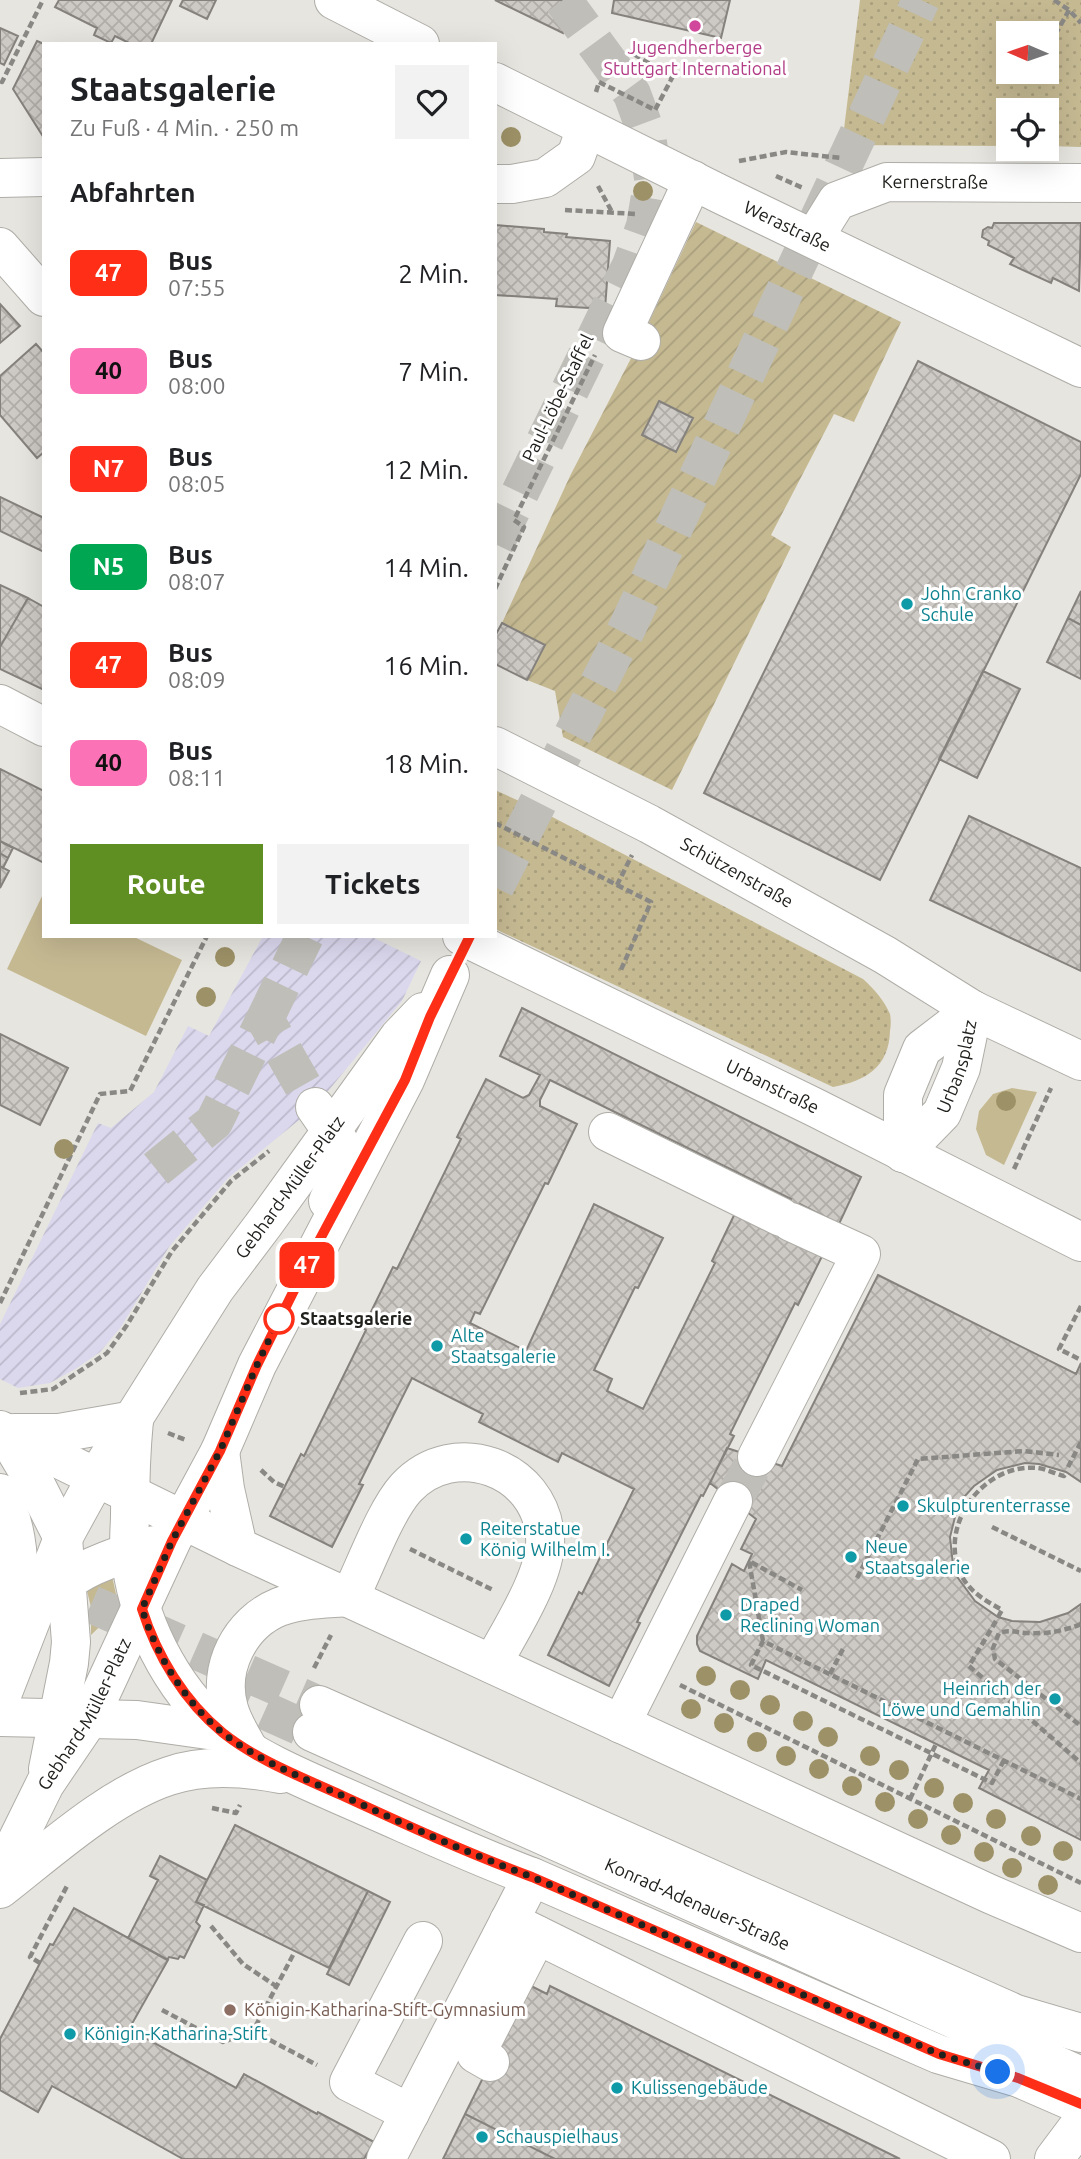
<!DOCTYPE html>
<html lang="de">
<meta charset="utf-8">
<style>
:root{--surface:#fff;--page:#f2f2f2;--text:#202124;--muted:#757577;--accent:#5f8e23}
body{margin:0;font-family:Ubuntu,sans-serif;background:var(--page);color:var(--text);height:100vh;display:flex;flex-direction:column;font-size:26px;white-space:nowrap}
*{box-sizing:border-box;margin:0}
p{font-size:23px;color:var(--muted)}
.icon{flex:none;width:38px;height:38px;fill:none;stroke:currentColor;stroke-width:2;stroke-linecap:round;stroke-linejoin:round}
.map{position:relative;flex:1;overflow:hidden}
.details{position:absolute;left:42px;top:42px;width:455px;height:896px;display:flex;flex-direction:column;background:var(--surface);border-radius:0px;box-shadow:0 7px 28px #0002}
.details>*{flex:none}
.badge{padding:0 14px;border-radius:10px;font-size:24px;line-height:46px}
.needle{width:46px;rotate:272deg}
.tools{position:absolute;left:996px;top:21px;display:grid;gap:14px}
.tools a{display:grid;place-items:center;width:63px;height:63px;border-radius:0px;background:var(--surface);box-shadow:0 7px 28px #0002;font-size:35px}
.you{position:absolute;width:35px;height:35px;margin:-18px;border:5px solid #fff;border-radius:50%;background:#1a73e8;box-shadow:0 0 0 10px #1a73e833}
.map>.badge{position:absolute;translate:-50% -50%;box-shadow:0 0 0 4px #fff}
h2{padding:0 28px;font-size:26px;line-height:63px}
.round{display:grid;place-items:center;flex:none;width:74px;height:74px;border-radius:0px;background:var(--page)}
.headline{display:flex;align-items:center;justify-content:space-between;height:119px;padding:0 28px}
h1{font-size:33px;font-weight:700;line-height:52px}
.action{display:flex;gap:14px;margin-top:auto;padding:14px 28px}
.action a{flex:1;height:80px;border-radius:0px;background:var(--accent);color:#fff;font-size:28px;font-weight:700;line-height:80px;text-align:center}
.action a+a{background:var(--page);color:var(--text)}
ul{padding:0;list-style:none}
li{display:flex;align-items:center;gap:21px;height:98px;padding:0 28px}
li div{flex:1}
li b{display:block;font-size:26px}
li em{font-style:normal}
li .badge{min-width:77px;font-weight:700;text-align:center}
.map>svg:first-child{display:block}
.industrial{fill:url(#industrial-furrows)}
.grass{fill:#c5b992}
.park{fill:url(#park-dots);fill-rule:evenodd}
.garden{fill:url(#garden-furrows)}
.building{fill:url(#building-cross-hatch);stroke:#85817d;stroke-width:2;fill-rule:evenodd}
.lines{fill:none;stroke-linecap:round;stroke-linejoin:round}
.minor-tunnel{stroke:#bfbeb8;stroke-width:38;stroke-dasharray:38 19;stroke-linecap:butt}
.major-tunnel{stroke:#bfbeb8;stroke-width:38;stroke-dasharray:38 19;stroke-linecap:butt}
.minor-casing{stroke:#afada7;stroke-width:40}
.major-casing{stroke:#afada7;stroke-width:40}
.path{stroke:#898884;stroke-width:4.5;stroke-dasharray:7 3.5;stroke-linecap:butt}
.minor{stroke:#fff;stroke-width:38}
.major{stroke:#fff;stroke-width:38}
.tree{fill:#9d9167}
.line-casing{stroke:#fff;stroke-width:16}
.line{stroke:#ff2e17;stroke-width:10}
.walk{stroke:#20201d;stroke-width:7;stroke-dasharray:0 12.6}
.hotel-dot{fill:#d1479c;stroke:#fff;stroke-width:2.5}
.culture-dot{fill:#0f9aa8;stroke:#fff;stroke-width:2.5}
.stop-dot{fill:#fff;stroke:#ff2e17;stroke-width:3.5}
.education-dot{fill:#8d6e63;stroke:#fff;stroke-width:2.5}
.labels{text-anchor:middle;stroke-width:6;stroke-linejoin:round;paint-order:stroke}
.hotel-label{font-size:18px;fill:#b23c85;stroke:#fff}
.street-label{font-size:18px;fill:#20201d;stroke:#fff}
.culture-label{font-size:18px;fill:#0d838f;stroke:#fff;text-anchor:start}
.stop-label{font-size:18px;font-weight:bold;fill:#20201d;stroke:#fff;text-anchor:start}
.education-label{font-size:18px;fill:#785e54;stroke:#fff;text-anchor:start}
</style>
<div class="map">
<svg width="1081" height="2159" viewBox="0 0 1081 2159">
<defs>
<pattern id="industrial-furrows" width="10" height="10" patternUnits="userSpaceOnUse" patternTransform="scale(1.75)"><rect width="10" height="10" fill="#dbd8ee"/><path d="M-1 1l2-2M0 10L10 0M9 11l2-2" fill="none" stroke="#bcb9cc"/></pattern>
<pattern id="park-dots" width="8" height="8" patternUnits="userSpaceOnUse" patternTransform="scale(1.75)"><rect width="8" height="8" fill="#c5b992"/><path d="M2 2h.1M6 6h.1" fill="none" stroke="#a99f7d" stroke-width="1.8" stroke-linecap="round"/></pattern>
<pattern id="garden-furrows" width="10" height="10" patternUnits="userSpaceOnUse" patternTransform="scale(1.75)"><rect width="10" height="10" fill="#c5b992"/><path d="M-1 1l2-2M0 10L10 0M9 11l2-2" fill="none" stroke="#a99f7d"/></pattern>
<pattern id="building-cross-hatch" width="8" height="8" patternUnits="userSpaceOnUse" patternTransform="scale(1.75)"><rect width="8" height="8" fill="#cdc9c4"/><path d="M0 0l8 8M0 8l8-8" fill="none" stroke="#b0aca8"/></pattern>
</defs>
<rect width="100%" height="100%" fill="#e7e5df"/>
<path class="industrial" d="M263,936H370L421,961L402,1001L315,1107L228,1178L169,1247L121,1327L100,1352L77,1368L50,1383L18,1388L0,1379V1324L98,1123L111,1128L154,1092L188,1026L209,1036Z"/>
<path class="grass" d="M43,894L44,936H132L182,960L146,1036L7,969Z
M1012,1088L1037,1092L1004,1165L986,1155L976,1129L979,1111L993,1094Z
M112,1576L119,1608L91,1635V1607L86,1587Z"/>
<path class="park" d="M860,0H1081V147L1047,146L1046,110H1008V146L842,145ZM1008,33H1046V72H1008Z
M495,790L537,809L863,979C874,989 884,1000 890,1014C891,1019 891,1025 890,1031C889,1067 866,1081 833,1087L495,929Z"/>
<path class="garden" d="M696,222L901,322L854,422L834,414L771,535L791,547L672,790L563,737L555,691L527,680L544,645L502,623L571,474L640,341Z"/>
<path class="building" d="M59,0H172L151,44H131L115,36L111,43L94,35L97,28L55,7Z
M183,0H216L207,19L180,6Z
M495,0H580L572,18L568,17L563,33Z
M614,0H730L721,38L612,13Z
M0,28L18,36L4,65L0,63Z
M37,41L44,44V138L13,89Z
M994,223H1081L1079,291L1053,278L1051,283L1010,264L1014,258L988,245L989,241L982,237L983,230L988,227L992,228Z
M495,225L544,229V232L567,234L566,237L610,241L605,309L556,306L557,299L495,295Z
M0,304L20,326L0,343Z
M36,344L44,353V452L37,458L0,415V376Z
M918,361L1081,442V474L880,880L704,793Z
M659,401L693,418L676,452L642,435Z
M0,497L44,518V552L0,531Z
M0,585L28,598L0,647Z
M1081,591V625L1068,618Z
M28,598L44,607V690L0,669V647Z
M1068,618L1081,625V679L1047,662Z
M502,623L545,645L527,680L495,664V636Z
M983,671L1020,689L977,778L939,759Z
M0,769L44,791V863L0,841Z
M969,816L1081,868V971L930,900Z
M0,841L13,848L8,858L0,853Z
M0,853L8,858L3,868L0,866Z
M0,866L9,871L0,888Z
M522,1008L861,1177L839,1224L800,1204L791,1222L826,1248L798,1305L795,1303L730,1434L734,1436L703,1496L701,1495L637,1622L640,1623L609,1686L548,1655L579,1592L582,1594L634,1489L562,1453L558,1462L479,1422L483,1414L412,1378L359,1484L363,1485L332,1547L270,1516L301,1454L304,1456L366,1330L363,1328L393,1267L397,1269L461,1139L457,1137L486,1079L523,1098L529,1095L540,1075L500,1056ZM550,1080L791,1199L781,1217L739,1205L712,1261L715,1263L643,1409L607,1391L612,1379L594,1370L635,1287L638,1288L663,1238L594,1204L526,1351L470,1323L475,1312L480,1314L545,1183L548,1184L577,1124L540,1106V1100Z
M0,1034L68,1068L40,1125L0,1105Z
M878,1275L1076,1374L1081,1363V1482L1066,1472L1039,1464L1025,1463L997,1470L974,1486L964,1497L957,1509L950,1537L953,1565L958,1578L975,1601L998,1617L1012,1621L1040,1622L1068,1613L1081,1604V1840L979,1788L989,1770L766,1660L758,1679L700,1651L697,1644V1636L732,1564L744,1571L752,1554L741,1549L756,1519L710,1483L727,1448L782,1466Z
M235,1825L368,1891L329,1968L196,1902Z
M160,1856L207,1880L196,1902L204,1905L196,1922L200,1926L184,1958L180,1956L178,1959L169,1957L167,1960L128,1938L158,1880L150,1876Z
M368,1891L390,1902L349,1985L327,1974Z
M74,1908L168,1960L129,2029L236,2088L244,2074L317,2114L318,2112L374,2142L364,2159H183L52,2086L38,2112L0,2090V2039L50,1944L53,1945Z
M529,1985L547,1994L550,1986L900,2159H555L465,2114Z
M465,2114L555,2159H443Z"/>
<g class="lines">
<path class="minor-tunnel" d="M495,544L631,265L645,226L653,178L647,135L632,94L563,0
M265,1019L305,936
M156,1169L214,1122L265,1019L315,1107
M733,1501L757,1457"/>
<path class="major-tunnel" d="M495,887L628,626L921,0
M39,1581L319,1705
M213,1687L312,1732"/>
<g class="minor-casing">
<g id="minor">
<path d="M334,0L420,44"/>
<path id="s1" d="M495,82L722,195L1081,368"/>
<path d="M0,178L44,177"/>
<path d="M495,184H512L545,178L576,156L586,128"/>
<path id="s2" d="M814,238L837,201L887,182L1081,183"/>
<path d="M0,247L44,297"/>
<path d="M641,341L622,333L693,180"/>
<path d="M0,704L44,727"/>
<path id="s3" d="M495,746L649,824L885,955L973,1010L1081,1061"/>
<path id="s4" d="M462,936L814,1107L1081,1242"/>
<path d="M315,1107L346,1152L343,1168L328,1201"/>
<path d="M608,1132L781,1217"/>
<path d="M903,1153V1095L922,1049L973,1010"/>
<path id="s5" d="M903,1153L942,1113L961,1068L973,1010"/>
<path d="M757,1457L861,1254L791,1222"/>
<path d="M0,1493C27,1541 19,1604 9,1655"/>
<path d="M350,1597C365,1567 385,1511 406,1488C454,1436 541,1468 545,1537C548,1573 510,1631 492,1664"/>
<path d="M621,1724L733,1501"/>
<path d="M509,1921L991,2159"/>
<path d="M490,2062L476,2054L537,1935"/>
<path d="M410,2113L349,2082L423,1941"/>
<path d="M386,2159L532,1877"/>
<path d="M1054,2159L1081,2123"/>
</g>
</g>
<g class="major-casing">
<g id="major">
<path d="M134,1420C131,1451 130,1483 130,1515C130,1527 128,1540 130,1552C136,1619 170,1687 221,1731C257,1762 323,1787 367,1807C422,1831 476,1856 532,1877L938,2054L1019,2078L1081,2105"/>
<path d="M0,1430L238,1547L990,1894L1081,1933"/>
<path d="M5,1433L35,1483L63,1538L71,1642L69,1663L48,1769"/>
<path d="M14,1433H59L134,1420"/>
<path d="M220,1451L225,1489L238,1547"/>
<path d="M52,1599C57,1593 61,1587 67,1582C88,1564 128,1553 155,1545"/>
<path id="s6" d="M0,1700L63,1538L97,1476L215,1289L264,1224L399,1037L423,1012"/>
<path d="M319,1705L1016,2014L1081,2033"/>
<path d="M0,1717L137,1720L222,1732"/>
<path id="s7" d="M312,1732L1081,2076"/>
<path d="M248,1748C241,1736 233,1723 229,1709C217,1668 240,1623 279,1607C300,1599 325,1599 348,1597"/>
<path id="s8" d="M0,1875L45,1784L89,1719L172,1540L220,1451L257,1365L405,1080L450,975"/>
<path d="M0,1889C49,1851 110,1795 169,1776C204,1764 245,1767 281,1774"/>
</g>
</g>
<path class="path" d="M1054,0L1069,10L1081,23
M1046,40L1058,30L1069,10
M0,81L2,82L43,0
M596,92L599,82L655,110L672,78L629,51
M739,161L786,152L841,158
M776,176L803,188
M598,186L612,212
M565,210L637,214
M495,589L524,527L514,520L595,355
M495,823L617,885L632,855
M617,885L651,902L620,972
M1014,1169L1051,1088
M0,1303L100,1094L130,1091L207,936
M1081,1306L1059,1349L1081,1360
M20,1393L53,1389L107,1353L127,1325L172,1251L231,1181L269,1151
M168,1433L186,1440
M1068,1467L1081,1442
M261,1470L274,1482L285,1487
M992,1527L1081,1571
M410,1549L493,1590
M857,1578L918,1459L1024,1451L1059,1455
M998,1617L1002,1610C988,1602 973,1594 964,1580C934,1531 981,1462 1038,1468C1046,1469 1056,1474 1064,1476L1066,1472
M996,1621L969,1666L1081,1763
M1081,1624C1064,1631 1047,1634 1028,1633C1018,1633 1010,1629 999,1633L993,1648L995,1659L1081,1726
M763,1641L749,1561L802,1590
M314,1668L331,1635
M830,1674L843,1649
M680,1685L1081,1883
M1004,1760L992,1783L751,1665L763,1641C869,1694 975,1746 1081,1799
M910,1799L936,1744
M212,1808L236,1813L240,1805
M211,1926L243,1964L276,1986
M293,1955L253,2031L317,2065
M40,1963L30,1957L67,1886
M162,2010L223,2042L253,2031"/>
<use href="#minor" class="minor"/>
<use href="#major" class="major"/>
</g>
<g class="tree">
<circle cx="511" cy="137" r="10"/>
<circle cx="643" cy="191" r="10"/>
<circle cx="225" cy="957" r="10"/>
<circle cx="206" cy="997" r="10"/>
<circle cx="1006" cy="1101" r="10"/>
<circle cx="64" cy="1149" r="10"/>
<circle cx="706" cy="1676" r="10"/>
<circle cx="740" cy="1690" r="10"/>
<circle cx="770" cy="1705" r="10"/>
<circle cx="691" cy="1709" r="10"/>
<circle cx="803" cy="1721" r="10"/>
<circle cx="724" cy="1723" r="10"/>
<circle cx="828" cy="1737" r="10"/>
<circle cx="757" cy="1742" r="10"/>
<circle cx="786" cy="1756" r="10"/>
<circle cx="870" cy="1756" r="10"/>
<circle cx="819" cy="1769" r="10"/>
<circle cx="899" cy="1770" r="10"/>
<circle cx="852" cy="1786" r="10"/>
<circle cx="934" cy="1788" r="10"/>
<circle cx="885" cy="1802" r="10"/>
<circle cx="963" cy="1803" r="10"/>
<circle cx="918" cy="1819" r="10"/>
<circle cx="996" cy="1819" r="10"/>
<circle cx="951" cy="1835" r="10"/>
<circle cx="1031" cy="1836" r="10"/>
<circle cx="1063" cy="1851" r="10"/>
<circle cx="984" cy="1852" r="10"/>
<circle cx="1012" cy="1868" r="10"/>
<circle cx="1048" cy="1885" r="10"/>
</g>
<g class="lines">
<g class="line-casing">
<path id="line" d="M470,936L430,1017L405,1080L312,1254L257,1365L220,1451L172,1541L142,1609C157,1656 184,1701 223,1733C257,1760 301,1777 341,1795C404,1824 467,1853 532,1877L939,2054L1018,2078L1081,2104"/>
</g>
<use href="#line" class="line"/>
<path class="walk" d="M279,1319L257,1365L220,1451L172,1541L142,1609C157,1656 184,1701 223,1733C257,1760 301,1777 341,1795C404,1824 467,1853 532,1877L939,2054L998,2072"/>
</g>
<circle class="hotel-dot" cx="695" cy="26" r="7"/>
<g class="culture-dot">
<circle cx="907" cy="604" r="7"/>
<circle cx="437" cy="1346" r="7"/>
<circle cx="903" cy="1506" r="7"/>
<circle cx="466" cy="1539" r="7"/>
<circle cx="851" cy="1557" r="7"/>
<circle cx="726" cy="1615" r="7"/>
<circle cx="1055" cy="1699" r="7"/>
<circle cx="70" cy="2034" r="7"/>
<circle cx="617" cy="2088" r="7"/>
<circle cx="482" cy="2137" r="7"/>
</g>
<circle class="stop-dot" cx="279" cy="1319" r="14"/>
<circle class="education-dot" cx="230" cy="2010" r="7"/>
<g class="labels">
<g class="hotel-label">
<text x="695" y="54">Jugendherberge<tspan x="695" dy="21">Stuttgart International</tspan></text>
</g>
<g class="street-label">
<text dy="6" stroke="none"><textPath href="#s2" startOffset="145">Kernerstraße</textPath></text>
<text dy="6" stroke="none"><textPath href="#s1" startOffset="326">Werastraße</textPath></text>
<text transform="translate(558 398) rotate(-64)" y="6">Paul-Löbe-Staffel</text>
<text dy="6" stroke="none"><textPath href="#s3" startOffset="273">Schützenstraße</textPath></text>
<text dy="6" stroke="none"><textPath href="#s5" startOffset="105">Urbansplatz</textPath></text>
<text dy="6" stroke="none"><textPath href="#s4" startOffset="345">Urbanstraße</textPath></text>
<text dy="6" stroke="none"><textPath href="#s6" startOffset="592">Gebhard-Müller-Platz</textPath></text>
<text dy="6" stroke="none"><textPath href="#s8" startOffset="182">Gebhard-Müller-Platz</textPath></text>
<text dy="6" stroke="none"><textPath href="#s7" startOffset="422">Konrad-Adenauer-Straße</textPath></text>
</g>
<g class="culture-label">
<text x="921" y="600">John Cranko<tspan x="921" dy="21">Schule</tspan></text>
<text x="451" y="1342">Alte<tspan x="451" dy="21">Staatsgalerie</tspan></text>
<text x="917" y="1512">Skulpturenterrasse</text>
<text x="480" y="1535">Reiterstatue<tspan x="480" dy="21">König Wilhelm I.</tspan></text>
<text x="865" y="1553">Neue<tspan x="865" dy="21">Staatsgalerie</tspan></text>
<text x="740" y="1611">Draped<tspan x="740" dy="21">Reclining Woman</tspan></text>
<text x="1041" y="1695" text-anchor="end">Heinrich der<tspan x="1041" dy="21">Löwe und Gemahlin</tspan></text>
<text x="84" y="2040">Königin-Katharina-Stift</text>
<text x="631" y="2094">Kulissengebäude</text>
<text x="496" y="2143">Schauspielhaus</text>
</g>
<g class="stop-label">
<text x="300" y="1325">Staatsgalerie</text>
</g>
<g class="education-label">
<text x="244" y="2016">Königin-Katharina-Stift-Gymnasium</text>
</g>
</g>
</svg>
<div class="tools">
<a><svg class="needle" viewBox="-14 -14 28 28"><path d="M0-13l5 13h-10z" fill="#e53935"/><path d="M0 13l5-13h-10z" fill="#757577"/></svg></a>
<a><svg class="icon" aria-label="locate" viewBox="0 0 24 24"><circle cx="12" cy="12" r="6"/><path d="M12 2v4M12 18v4M2 12h4M18 12h4"/></svg></a>
</div>
<div class="you" style="left:998px;top:2072px"></div>
<b class="badge" style="left:307px;top:1265px;background:#ff2e17;color:#fff">47</b>
<section class="details">
<div class="headline"><div><h1>Staatsgalerie</h1><p>Zu Fuß · 4 Min. · 250 m</p></div><a class="round"><svg class="icon" aria-label="heart" viewBox="0 0 24 24"><path d="M12 20l-8-8c-3-5 5-10 8-4 3-6 11-1 8 4z"/></svg></a></div>
<h2>Abfahrten</h2>
<ul>
<li><span class="badge" style="background:#ff2e17;color:#fff">47</span><div><b>Bus</b><p>07:55</p></div><em>2 Min.</em></li>
<li><span class="badge" style="background:#fc72b6;color:#111">40</span><div><b>Bus</b><p>08:00</p></div><em>7 Min.</em></li>
<li><span class="badge" style="background:#ff2e1d;color:#fff">N7</span><div><b>Bus</b><p>08:05</p></div><em>12 Min.</em></li>
<li><span class="badge" style="background:#00a651;color:#fff">N5</span><div><b>Bus</b><p>08:07</p></div><em>14 Min.</em></li>
<li><span class="badge" style="background:#ff2e17;color:#fff">47</span><div><b>Bus</b><p>08:09</p></div><em>16 Min.</em></li>
<li><span class="badge" style="background:#fc72b6;color:#111">40</span><div><b>Bus</b><p>08:11</p></div><em>18 Min.</em></li>
</ul>
<div class="action"><a>Route</a><a>Tickets</a></div>
</section>
</div>
